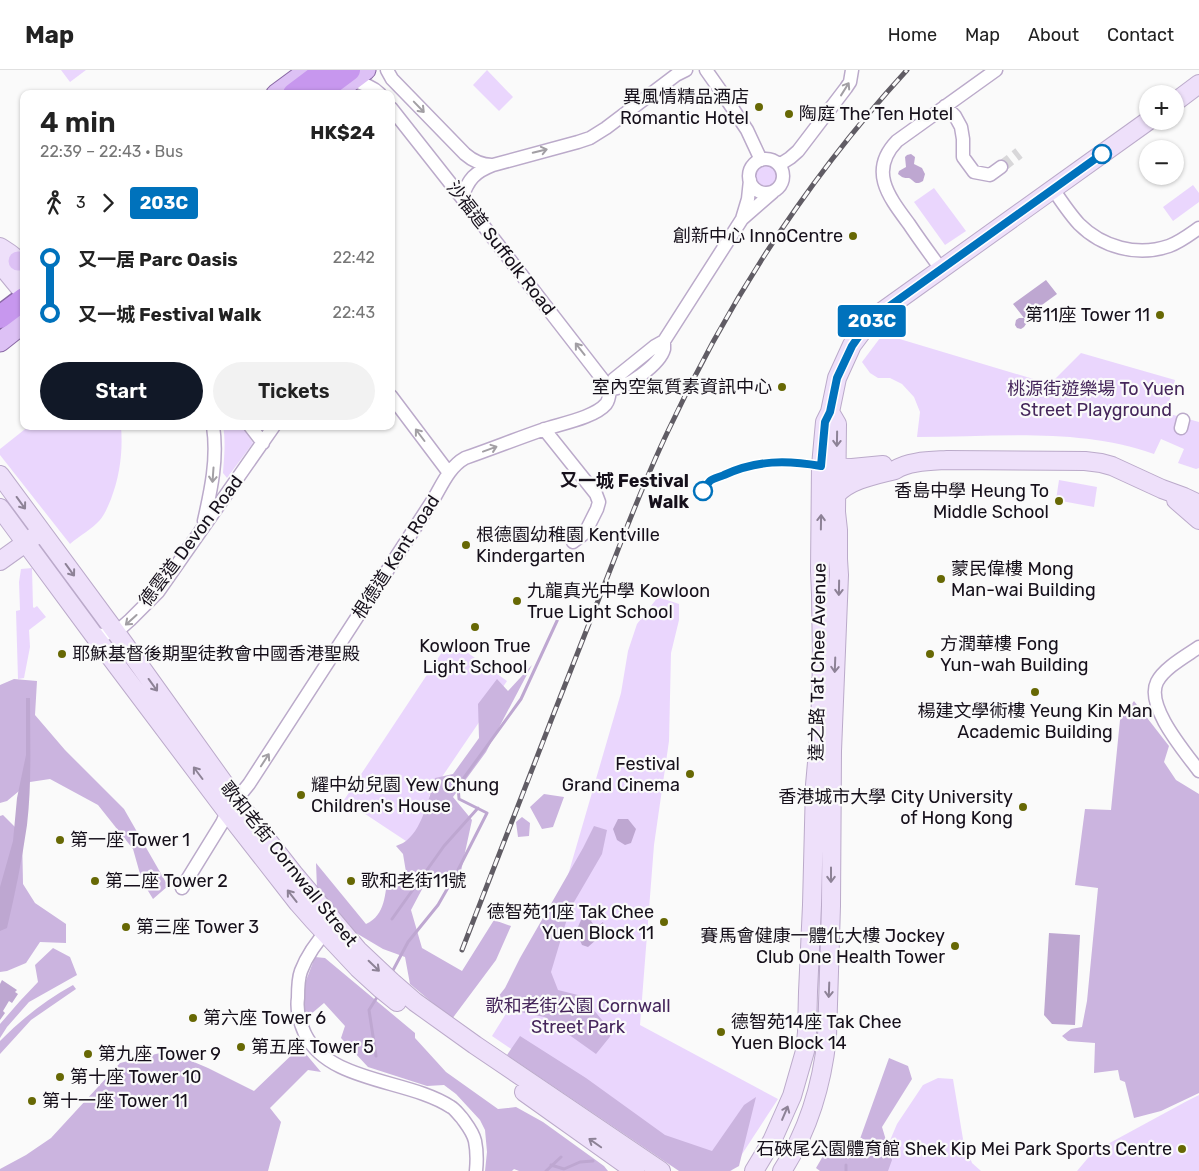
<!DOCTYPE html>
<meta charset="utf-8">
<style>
:root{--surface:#fff;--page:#f2f2f2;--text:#222;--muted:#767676;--line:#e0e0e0;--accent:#111827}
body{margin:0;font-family:Rubik,"Noto Sans TC",sans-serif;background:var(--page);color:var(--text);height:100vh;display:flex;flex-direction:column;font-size:19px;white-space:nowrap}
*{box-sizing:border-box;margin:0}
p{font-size:16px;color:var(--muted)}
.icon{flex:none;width:28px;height:28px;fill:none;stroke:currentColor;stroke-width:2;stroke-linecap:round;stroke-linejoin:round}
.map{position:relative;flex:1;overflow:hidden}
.drawer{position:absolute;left:20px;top:20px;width:375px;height:340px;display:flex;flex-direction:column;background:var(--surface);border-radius:10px;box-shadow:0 1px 4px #0004}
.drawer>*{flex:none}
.badge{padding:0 10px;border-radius:4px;font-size:18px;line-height:32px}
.controls{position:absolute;left:1139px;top:15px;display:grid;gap:10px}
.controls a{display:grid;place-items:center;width:45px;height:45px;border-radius:50%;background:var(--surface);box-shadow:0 1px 4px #0004;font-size:25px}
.map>.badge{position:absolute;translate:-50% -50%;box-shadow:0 0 0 2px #fff}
.legs{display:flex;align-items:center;gap:8px;height:55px;padding:0 20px;font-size:16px}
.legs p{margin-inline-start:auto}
.headline{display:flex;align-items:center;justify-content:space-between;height:85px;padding:0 20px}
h1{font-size:28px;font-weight:600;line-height:38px}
.cta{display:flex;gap:10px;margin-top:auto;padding:10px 20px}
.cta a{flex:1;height:58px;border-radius:30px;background:var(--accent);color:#fff;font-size:20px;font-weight:600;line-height:58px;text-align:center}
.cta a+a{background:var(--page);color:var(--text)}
ul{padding:0 20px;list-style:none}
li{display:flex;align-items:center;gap:18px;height:55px;font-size:19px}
li i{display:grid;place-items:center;width:8px;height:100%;margin:0 6px;background:currentColor}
li i::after{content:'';width:12px;height:12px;margin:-6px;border:4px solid;border-radius:50%;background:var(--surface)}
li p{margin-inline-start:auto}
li:first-child i{background:linear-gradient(#0000 50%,currentColor 0)}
li:last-child i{background:linear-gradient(currentColor 50%,#0000 0)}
header{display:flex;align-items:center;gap:30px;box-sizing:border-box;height:70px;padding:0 25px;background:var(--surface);border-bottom:1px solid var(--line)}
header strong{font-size:24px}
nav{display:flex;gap:28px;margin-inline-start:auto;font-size:18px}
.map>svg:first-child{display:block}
.green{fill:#ead6fd}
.forest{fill:#cbb4df}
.water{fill:#bea7d1}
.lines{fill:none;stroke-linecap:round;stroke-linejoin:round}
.stream{stroke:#bea7d1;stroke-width:3}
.street-tunnel{stroke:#d8d7d9;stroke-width:12;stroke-dasharray:12 6;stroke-linecap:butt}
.street-casing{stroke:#bbaaca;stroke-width:15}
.secondary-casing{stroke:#bbaaca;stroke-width:20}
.primary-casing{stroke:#8968a4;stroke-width:21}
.highway-casing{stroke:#8968a4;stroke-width:25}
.street{stroke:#fff;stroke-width:12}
.secondary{stroke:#eee0fa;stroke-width:18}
.primary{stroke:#ddc1f5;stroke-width:19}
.highway{stroke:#c797ee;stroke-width:22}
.rail-casing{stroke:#605c64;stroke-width:5}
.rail{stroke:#fafafa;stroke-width:3;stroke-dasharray:9;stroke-linecap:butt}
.oneway{stroke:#a29fa4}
.oneway2{stroke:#8d8296}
.line-1-casing{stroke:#fff;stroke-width:11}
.line-1{stroke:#0072bc;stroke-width:8}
.poi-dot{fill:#676804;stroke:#fafafa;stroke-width:2}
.stop-1-dot{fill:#fff;stroke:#0072bc;stroke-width:2.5}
.labels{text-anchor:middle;stroke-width:4.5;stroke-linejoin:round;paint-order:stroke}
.poi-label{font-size:18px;fill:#16101b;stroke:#fafafa;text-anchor:start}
.street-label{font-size:18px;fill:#16101b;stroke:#fafafa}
.park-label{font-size:18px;fill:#45265b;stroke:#fafafa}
.stop-label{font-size:18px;font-weight:bold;fill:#16101b;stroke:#fafafa;text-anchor:end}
</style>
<header>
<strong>Map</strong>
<nav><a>Home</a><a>Map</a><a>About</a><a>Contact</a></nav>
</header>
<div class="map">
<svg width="1199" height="1101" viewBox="0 0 1199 1101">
<rect width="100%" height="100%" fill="#fafafa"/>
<path class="green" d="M61,0H86L70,12Z
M487,0L513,27L499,41L473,15Z
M754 106a13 13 0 1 1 26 0a13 13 0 1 1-26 0Z
M1193,115L1199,123V132L1173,151L1163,137Z
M934,118L966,161L945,175L914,132Z
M883,264L1050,314L1081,283L1175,310L1166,343L1199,352V398L1196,399L1178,393L1184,379L1161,369L1154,384C1079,357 994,367 917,367L920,342L914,327L902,314L890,308H878L870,303L862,292Z
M29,356H121C123,382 120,405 111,429C108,436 105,444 100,450C92,459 79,466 70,474L0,385V379Z
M223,356H242L253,373L227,408L223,403C224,387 226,372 223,356Z
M1059,410L1097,417L1094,437L1056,430Z
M32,498L33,537L34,538L37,536L46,547L29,560L30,577L24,608L18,609L16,541L20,540L19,512L21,499Z
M658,527L679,534V550L671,583L669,671L654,775L640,955L778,1029L731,1101H691L492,966L524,915L557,843L621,623L628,581L637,554Z
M450,570L507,611L429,726L438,736L412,775L344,730Z
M938,1008L953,1009L963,1069L972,1093L981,1101H877L897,1054L923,1015Z
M1199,1025V1101H1077L1093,1082L1187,1031Z"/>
<path class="forest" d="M532,595L486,682L453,727L472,750L458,815L429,806L411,840L422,878L462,901L494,850L511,856L496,890L452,949L410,914L405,887L383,879L351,860L317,819L316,793L366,854C386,845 385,823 388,804L407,808L403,784L396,776C398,775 401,774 403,773C422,762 429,727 435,708L453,704L479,668L478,634L497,609L508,621Z
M14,609L37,611L35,645L65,680L124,739L168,816L153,829L142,811L133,779L98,735L50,709L30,712L7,731L0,733V615Z
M1134,631L1169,676L1164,692L1176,710L1199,724V1023L1161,1041L1134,1048L1125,1012L1120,1010L1118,1000L1094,1003L1095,973L1068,971L1062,966L1071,959L1082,957L1087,931L1098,818L1075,815L1085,739L1111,740L1120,650Z
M544,724L564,727L553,757L542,759L530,737Z
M3,745L22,764L23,814L35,833L66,854V873L40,872L26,893L7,901L0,902V746Z
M522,747L530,753L529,766L518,767L516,752Z
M594,756L607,760L602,784L570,839L551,902L558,920L582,926L613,963L596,984L544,947L491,936L505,918L520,888L583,778Z
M53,878L70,887L77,905L29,932L7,957L0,968V954L20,931L38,912L35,895Z
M315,887L325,888L415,963V968L446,1002L498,1039L516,1037L543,1052L604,1096L608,1101H519L514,1099L512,1101H485L487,1082L485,1060L480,1050L456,1024L444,1015L427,1016L368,997L341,968L345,956L324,933L304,950L302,921Z
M73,915L76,919L31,950L0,984V971C22,949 45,930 73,915Z
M520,966L586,1008L665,1065L712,1081L744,1035L756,1027L739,1096L730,1101H679L507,985Z
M300,977L321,1002L308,1000L270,1038L281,1052L268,1101H0V1099L26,1085L51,1068L120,993L168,981L208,998L254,1021Z
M889,988L908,996L912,1009L882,1057L892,1090L888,1101H820L816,1098L830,1074L856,1080Z"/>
<path class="water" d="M911,84L915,87L914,94L922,98L925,104L923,111C914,116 915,111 909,108C908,108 903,108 902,107L898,104L899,101L906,97L905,87L907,85Z
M1046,210L1057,224L1024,248L1026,254L1024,257L1021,259L1017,258L1015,255L1016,250L1019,248H1024L1013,234Z
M26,628H30C30,670 32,713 27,755C22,790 15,824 7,858L0,861V817L13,771L17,728L26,685Z
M618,749H628L636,759L631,773L625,775L617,770L613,759Z
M591,839L600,842L591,851L596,858L603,852L605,860L597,869L588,877L582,875L579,868L574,866L581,850L587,840Z
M1049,863L1080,865L1075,955L1052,954L1044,945Z
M2,910L17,920L15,922L18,924L12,933L9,931L3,941L5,943L0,950V914Z"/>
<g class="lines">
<path class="stream" d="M392,849L444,776L478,738
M391,904L408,872L438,835L458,800L487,743L459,729L458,716L521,629L562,540
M376,986L369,940L379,924
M551,1095L564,1099L580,1092L593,1091
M546,1101L561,1087
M846,1101V1095"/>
<path class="street-tunnel" d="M1001,97L1019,83"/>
<g class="street-casing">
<path id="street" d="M387,0L392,9L465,84C473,91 481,95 492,95
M706,0L725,27L747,60L761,90
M352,11C363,13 372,16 380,24
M945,36L955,46L961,57L963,69V87L974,102L990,105L1001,97
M391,38L462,128L610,319C625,320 660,294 664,279C664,277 664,274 664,271
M749 106a17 17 0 1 1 34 0a17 17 0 1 1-34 0Z
M779,95L790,88L798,81L846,18L850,12L852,0
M1053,119C1061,131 1069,143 1079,154C1102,177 1137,187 1169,176C1180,172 1189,165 1199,158
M462,128C468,109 475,102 493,95L578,72L590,68L606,58L676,5L686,0
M742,149L748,129L750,110
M941,199C930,184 919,169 909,154C889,127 868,101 897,71L996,0
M391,326L449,403
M250,356L263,373
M1181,358L1183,350
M544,359L596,424L599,432L597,439L585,463L573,472
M204,451C211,420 218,388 213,356
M93,564L104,565L121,558L130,550L158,522L274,356
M1199,577C1186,586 1164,598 1157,612C1145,636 1185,682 1199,701
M236,730L249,714L433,430C442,415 449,397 465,388C491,379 516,369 542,360C559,354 594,348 606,334C612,326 607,318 614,309L655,276L664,271L742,149L773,122
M182,818L222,753L227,742
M330,857C318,870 307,885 301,901C298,909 298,919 298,928C296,941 300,953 305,964C329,1013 409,1009 451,1037C455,1039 458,1044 462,1048C467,1055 473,1062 475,1071C477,1081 477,1091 476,1101"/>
</g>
<g class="secondary-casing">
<path id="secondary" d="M1175,32L1199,14
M0,177C6,181 14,185 18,191C20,195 20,199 24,203
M0,194L24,223
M827,397L852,398L883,395
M0,405L115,561L236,730L294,804L358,880L392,912L415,932L475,975L661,1101
M837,424C851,409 876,405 895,400C908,391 931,391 947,390L1085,391L1101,393L1112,396L1162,419L1184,427L1199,434
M1176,430L1199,450
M0,438L93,564L227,742L298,833L313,850L358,898L381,919L397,932
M0,491L35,466
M524,1022L635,1101
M754,1101L772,1071L792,1026L805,981L807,962L808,922L812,835L815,715L820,659L822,592L821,525L820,501L821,396L825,352L830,342L837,308L852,275L861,263L880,243L1148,51
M782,1101C808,1061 822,1015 827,967L831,836L832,681L839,505L838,489V460L836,442L837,354L830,342"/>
</g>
<g class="primary-casing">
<path id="primary" d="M337,22L366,0
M276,24L307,1
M18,191H24
M0,272L24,253"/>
</g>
<g class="highway-casing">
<path id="highway" d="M294,24L326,0
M317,24L349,0
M0,247L24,229"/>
</g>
<use href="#street" class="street"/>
<use href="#secondary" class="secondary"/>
<use href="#primary" class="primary"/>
<use href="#highway" class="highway"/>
<g class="rail-casing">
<path id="rail" d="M462,880C492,801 524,722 554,643C574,592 594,541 614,490C631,446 648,403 668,361C729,230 809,107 907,0"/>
</g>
<use href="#rail" class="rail"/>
</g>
<defs><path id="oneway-shaft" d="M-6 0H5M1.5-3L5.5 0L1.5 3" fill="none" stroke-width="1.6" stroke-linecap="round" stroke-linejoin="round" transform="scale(1.25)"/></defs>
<g class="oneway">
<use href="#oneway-shaft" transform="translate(845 19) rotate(-58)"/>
<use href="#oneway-shaft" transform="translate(419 37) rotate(46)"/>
<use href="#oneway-shaft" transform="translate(540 81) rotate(-14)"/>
<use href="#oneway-shaft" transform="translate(580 279) rotate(-128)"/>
<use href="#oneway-shaft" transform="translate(420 365) rotate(-127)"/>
<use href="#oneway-shaft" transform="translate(490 379) rotate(-20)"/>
<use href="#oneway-shaft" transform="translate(213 405) rotate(94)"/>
<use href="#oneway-shaft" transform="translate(131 550) rotate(138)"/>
<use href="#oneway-shaft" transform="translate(265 690) rotate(-57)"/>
</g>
<g class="oneway2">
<use href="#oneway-shaft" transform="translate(837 369) rotate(91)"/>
<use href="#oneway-shaft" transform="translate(21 433) rotate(54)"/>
<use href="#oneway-shaft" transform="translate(821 452) rotate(-89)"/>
<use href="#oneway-shaft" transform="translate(70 500) rotate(54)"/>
<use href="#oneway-shaft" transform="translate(839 518) rotate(91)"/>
<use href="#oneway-shaft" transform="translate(835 595) rotate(92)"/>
<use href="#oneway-shaft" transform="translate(153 615) rotate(54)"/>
<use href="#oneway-shaft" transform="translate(198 703) rotate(-127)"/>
<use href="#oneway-shaft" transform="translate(831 805) rotate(90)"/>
<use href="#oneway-shaft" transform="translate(292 826) rotate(-128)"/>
<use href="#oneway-shaft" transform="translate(374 896) rotate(44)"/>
<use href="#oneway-shaft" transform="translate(829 920) rotate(92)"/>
<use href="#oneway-shaft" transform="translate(785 1043) rotate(-67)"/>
<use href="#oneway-shaft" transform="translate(595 1073) rotate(-145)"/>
</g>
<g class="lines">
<g class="line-1-casing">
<path id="line-1" d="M703,421C705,418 707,414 710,411C713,408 720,407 724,405C757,390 786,390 821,396L825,352L830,342L837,308L852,276L861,263L880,243L1102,84"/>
</g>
<use href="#line-1" class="line-1"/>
</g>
<g class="poi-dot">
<circle cx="759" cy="37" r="5"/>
<circle cx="789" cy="44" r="5"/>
<circle cx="853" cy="166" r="5"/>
<circle cx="1160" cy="245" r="5"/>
<circle cx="782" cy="317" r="5"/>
<circle cx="1059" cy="431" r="5"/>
<circle cx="466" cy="475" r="5"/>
<circle cx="941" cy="509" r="5"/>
<circle cx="517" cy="531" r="5"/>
<circle cx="475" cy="557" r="5"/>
<circle cx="62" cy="584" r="5"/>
<circle cx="930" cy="584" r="5"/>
<circle cx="1035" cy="622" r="5"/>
<circle cx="690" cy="704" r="5"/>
<circle cx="301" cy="725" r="5"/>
<circle cx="1023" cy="737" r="5"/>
<circle cx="60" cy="770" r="5"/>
<circle cx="95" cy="811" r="5"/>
<circle cx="351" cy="811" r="5"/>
<circle cx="664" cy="852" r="5"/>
<circle cx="126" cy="857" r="5"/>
<circle cx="955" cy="876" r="5"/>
<circle cx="193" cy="948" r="5"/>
<circle cx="721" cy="962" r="5"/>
<circle cx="241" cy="977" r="5"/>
<circle cx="88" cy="984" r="5"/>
<circle cx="60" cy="1007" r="5"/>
<circle cx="32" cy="1031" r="5"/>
<circle cx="1182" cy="1079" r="5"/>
</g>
<g class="stop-1-dot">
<circle cx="1102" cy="84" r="9"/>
<circle cx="703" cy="421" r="9"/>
</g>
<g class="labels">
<g class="poi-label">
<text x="749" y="33" text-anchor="end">異風情精品酒店<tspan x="749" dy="21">Romantic Hotel</tspan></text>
<text x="799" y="50">陶庭 The Ten Hotel</text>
<text x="843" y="172" text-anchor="end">創新中心 InnoCentre</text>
<text x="1150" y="251" text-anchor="end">第11座 Tower 11</text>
<text x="772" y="323" text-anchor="end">室內空氣質素資訊中心</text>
<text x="1049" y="427" text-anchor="end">香島中學 Heung To<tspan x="1049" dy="21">Middle School</tspan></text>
<text x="476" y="471">根德園幼稚園 Kentville<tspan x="476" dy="21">Kindergarten</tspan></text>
<text x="951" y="505">蒙民偉樓 Mong<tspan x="951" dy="21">Man-wai Building</tspan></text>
<text x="527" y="527">九龍真光中學 Kowloon<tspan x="527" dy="21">True Light School</tspan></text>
<text x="940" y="580">方潤華樓 Fong<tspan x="940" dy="21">Yun-wah Building</tspan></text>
<text x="475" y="582" text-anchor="middle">Kowloon True<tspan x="475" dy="21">Light School</tspan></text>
<text x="72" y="590">耶穌基督後期聖徒教會中國香港聖殿</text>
<text x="1035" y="647" text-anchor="middle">楊建文學術樓 Yeung Kin Man<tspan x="1035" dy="21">Academic Building</tspan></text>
<text x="680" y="700" text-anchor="end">Festival<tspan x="680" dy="21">Grand Cinema</tspan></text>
<text x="311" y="721">耀中幼兒園 Yew Chung<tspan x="311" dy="21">Children's House</tspan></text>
<text x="1013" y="733" text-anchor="end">香港城市大學 City University<tspan x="1013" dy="21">of Hong Kong</tspan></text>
<text x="70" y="776">第一座 Tower 1</text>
<text x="105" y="817">第二座 Tower 2</text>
<text x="361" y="817">歌和老街11號</text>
<text x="654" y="848" text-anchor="end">德智苑11座 Tak Chee<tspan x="654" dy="21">Yuen Block 11</tspan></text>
<text x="136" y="863">第三座 Tower 3</text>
<text x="945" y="872" text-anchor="end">賽馬會健康一體化大樓 Jockey<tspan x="945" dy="21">Club One Health Tower</tspan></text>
<text x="203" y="954">第六座 Tower 6</text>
<text x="731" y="958">德智苑14座 Tak Chee<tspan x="731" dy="21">Yuen Block 14</tspan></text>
<text x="251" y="983">第五座 Tower 5</text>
<text x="98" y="990">第九座 Tower 9</text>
<text x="70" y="1013">第十座 Tower 10</text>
<text x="42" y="1037">第十一座 Tower 11</text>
<text x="1172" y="1085" text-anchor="end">石硤尾公園體育館 Shek Kip Mei Park Sports Centre</text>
</g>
<g class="street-label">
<text transform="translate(501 178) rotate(52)" y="6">沙福道 Suffolk Road</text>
<text transform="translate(191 471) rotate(-53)" y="6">德雲道 Devon Road</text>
<text transform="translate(396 487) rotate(-57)" y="6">根德道 Kent Road</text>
<text transform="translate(818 592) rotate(-89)" y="6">達之路 Tat Chee Avenue</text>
<text transform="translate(289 794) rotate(51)" y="6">歌和老街 Cornwall Street</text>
</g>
<g class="park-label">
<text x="1096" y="325">桃源街遊樂場 To Yuen<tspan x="1096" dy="21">Street Playground</tspan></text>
<text x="578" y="942">歌和老街公園 Cornwall<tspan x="578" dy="21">Street Park</tspan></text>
</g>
<g class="stop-label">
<text x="689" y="417">又一城 Festival<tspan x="689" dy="21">Walk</tspan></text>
</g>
</g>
</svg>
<div class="controls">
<a>+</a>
<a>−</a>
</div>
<b class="badge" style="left:872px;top:251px;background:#0072bc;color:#fff">203C</b>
<section class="drawer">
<div class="headline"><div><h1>4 min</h1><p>22:39 – 22:43 · Bus</p></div><b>HK$24</b></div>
<div class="legs"><svg class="icon" aria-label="walk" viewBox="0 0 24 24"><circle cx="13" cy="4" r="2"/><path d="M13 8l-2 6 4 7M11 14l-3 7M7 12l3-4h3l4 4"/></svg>3<svg class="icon" aria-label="forward" viewBox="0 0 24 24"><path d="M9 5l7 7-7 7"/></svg><b class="badge" style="background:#0072bc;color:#fff">203C</b></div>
<ul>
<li><i style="color:#0072bc"></i><b>又一居 Parc Oasis</b><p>22:42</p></li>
<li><i style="color:#0072bc"></i><b>又一城 Festival Walk</b><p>22:43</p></li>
</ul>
<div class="cta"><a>Start</a><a>Tickets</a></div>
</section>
</div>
